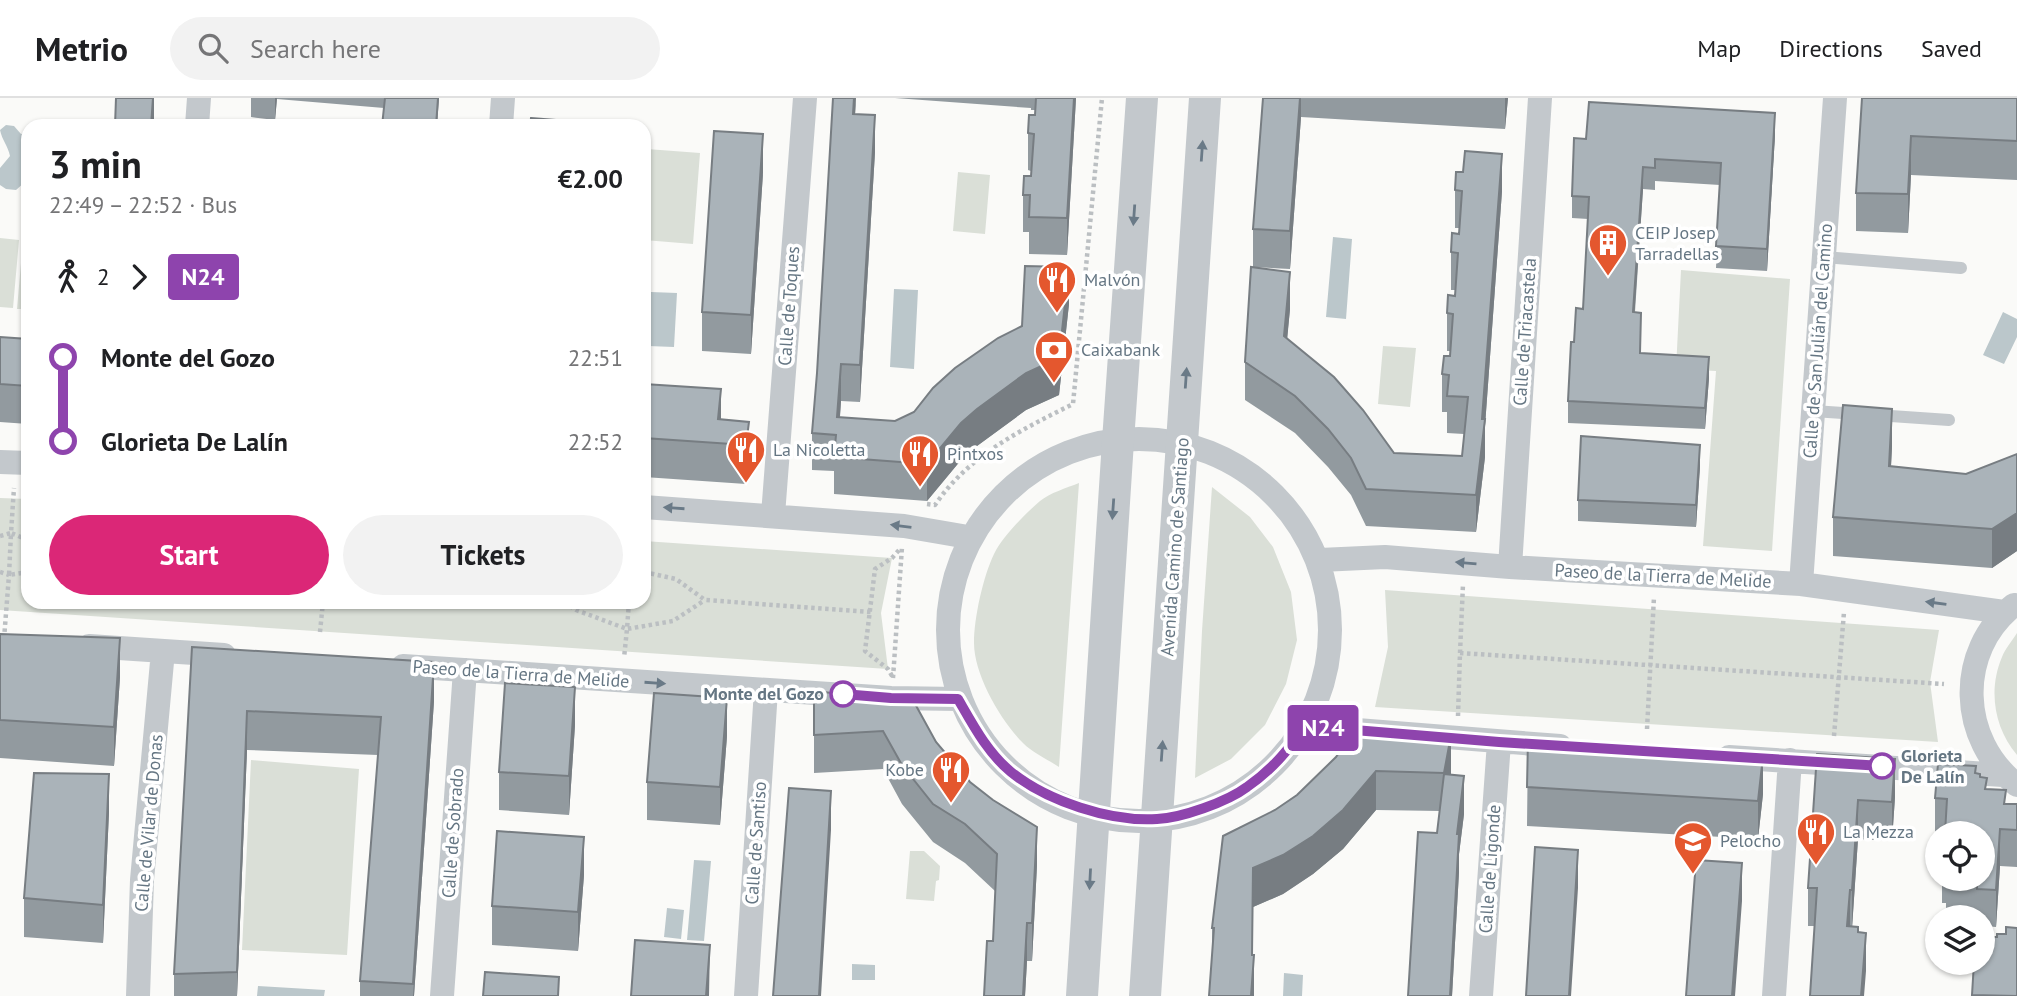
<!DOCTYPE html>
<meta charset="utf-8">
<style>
:root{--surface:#fff;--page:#f2f2f2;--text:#202124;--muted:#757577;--line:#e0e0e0;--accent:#db2777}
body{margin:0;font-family:"PT Sans",sans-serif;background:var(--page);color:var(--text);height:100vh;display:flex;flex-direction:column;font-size:26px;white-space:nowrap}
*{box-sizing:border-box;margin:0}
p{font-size:23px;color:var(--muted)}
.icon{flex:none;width:38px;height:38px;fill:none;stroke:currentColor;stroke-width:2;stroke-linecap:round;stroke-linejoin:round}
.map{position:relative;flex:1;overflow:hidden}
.drawer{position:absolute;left:21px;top:21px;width:630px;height:490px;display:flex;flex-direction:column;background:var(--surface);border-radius:21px;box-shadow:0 2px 5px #0004}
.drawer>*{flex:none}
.badge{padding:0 14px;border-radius:5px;font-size:24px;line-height:46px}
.fabs{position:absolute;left:1925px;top:723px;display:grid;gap:14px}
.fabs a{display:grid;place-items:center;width:70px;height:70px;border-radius:50%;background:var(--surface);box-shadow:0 2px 5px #0004;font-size:35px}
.map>.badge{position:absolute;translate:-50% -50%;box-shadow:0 0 0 4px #fff}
.legs{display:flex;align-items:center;gap:10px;height:77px;padding:0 28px;font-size:23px}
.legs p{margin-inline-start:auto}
.headline{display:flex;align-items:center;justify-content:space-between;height:119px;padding:0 28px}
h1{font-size:38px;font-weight:700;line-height:52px}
.cta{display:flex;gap:14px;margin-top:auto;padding:14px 28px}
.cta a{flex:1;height:80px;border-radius:42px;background:var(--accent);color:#fff;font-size:28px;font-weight:700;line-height:80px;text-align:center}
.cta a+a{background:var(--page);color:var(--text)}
ul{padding:0 28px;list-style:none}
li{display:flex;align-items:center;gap:24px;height:84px;font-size:26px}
li i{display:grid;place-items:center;width:10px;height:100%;margin:0 9px;background:currentColor}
li i::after{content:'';width:18px;height:18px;margin:-9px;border:5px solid;border-radius:50%;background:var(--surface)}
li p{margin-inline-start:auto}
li:first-child i{background:linear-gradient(#0000 50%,currentColor 0)}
li:last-child i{background:linear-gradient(currentColor 50%,#0000 0)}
header{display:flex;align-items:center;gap:42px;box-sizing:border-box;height:98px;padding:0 35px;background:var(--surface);border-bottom:2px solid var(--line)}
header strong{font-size:33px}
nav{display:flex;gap:38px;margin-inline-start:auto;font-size:24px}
.search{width:490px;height:63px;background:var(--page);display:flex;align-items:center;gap:18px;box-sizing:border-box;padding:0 24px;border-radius:38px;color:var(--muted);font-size:26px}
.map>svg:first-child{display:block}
.green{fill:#dadfd7}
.water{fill:#bbc7cb}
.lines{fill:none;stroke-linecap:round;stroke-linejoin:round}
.path{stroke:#bbbfc2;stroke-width:4.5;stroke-dasharray:3.5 3.5;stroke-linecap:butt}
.service{stroke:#c3c8cc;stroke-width:12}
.minor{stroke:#c3c8cc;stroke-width:24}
.tertiary{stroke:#c3c8cc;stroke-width:32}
.wall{fill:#929a9f}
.shaded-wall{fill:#777d82}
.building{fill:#aab3b9;stroke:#777d82;stroke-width:2}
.oneway{fill:#6a7a87}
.line-1-casing{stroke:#fff;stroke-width:16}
.line-1{stroke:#8e44ad;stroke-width:10}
.stop-1-dot{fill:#fff;stroke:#8e44ad;stroke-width:3.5}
.labels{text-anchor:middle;stroke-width:7;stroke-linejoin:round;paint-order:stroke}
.poi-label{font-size:18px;fill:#657683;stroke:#fff;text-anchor:start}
.street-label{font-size:18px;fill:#657683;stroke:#fff}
.stop-label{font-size:18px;font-weight:bold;fill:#657683;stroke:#fff;text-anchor:end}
</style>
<header>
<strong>Metrio</strong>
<div class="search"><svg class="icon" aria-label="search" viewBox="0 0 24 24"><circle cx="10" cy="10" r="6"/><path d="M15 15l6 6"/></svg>Search here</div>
<nav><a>Map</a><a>Directions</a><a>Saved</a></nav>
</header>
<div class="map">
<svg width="2017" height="898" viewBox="0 0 2017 898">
<rect width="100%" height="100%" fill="#fafaf8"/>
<path class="green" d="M647,51L700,55L693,146L644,142V83Z
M958,74L990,77L985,136L953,133Z
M0,140L19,142L13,210L0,209Z
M23,142L28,143V211H17Z
M1681,172L1790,181L1772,453L1703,448L1716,273L1676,271Z
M1383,248L1416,250L1410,309L1378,306Z
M1079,385L1059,669C1047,661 1033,655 1023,645C1001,623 974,577 974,545C974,520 983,479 994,456C1003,438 1025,416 1040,403C1050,395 1066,390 1079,385Z
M1212,389L1250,419L1273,449L1291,494L1297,542L1286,586L1265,627L1231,661L1195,680L1202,533Z
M0,400L28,401V504H644V443L892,460L881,515L888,571L0,512Z
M1385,492L1939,532L1930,584L1938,644L1375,609L1388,549Z
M2017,535V657C1994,630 1988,592 2002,559C2005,551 2012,543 2017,535Z
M251,662L359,671L347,857L242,852Z
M910,753H924L940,768L939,782L936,783L934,803L906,801Z"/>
<path class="water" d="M6,27L14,28L21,36L28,35V61C22,66 24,77 25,84L16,92L6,91L0,87V70L10,58C8,48 2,42 0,32Z
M1333,139L1352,141L1346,221L1326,219Z
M894,191L918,192L914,271L890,269Z
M651,194L677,195L674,249L648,248Z
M2003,214L2017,221V239L2004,266L1983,257Z
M694,762L711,763L704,843L687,842Z
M667,810L684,812L681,841L664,839Z
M852,866L875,867V882H852Z
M1284,875L1303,877L1302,898H1283Z
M258,888L325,892L324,898H257Z"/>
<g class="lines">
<path class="path" d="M927,406L935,407C969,357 1021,332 1073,306L1102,0
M0,438L11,435L14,390
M28,442L11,435L9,477L28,474
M0,474L9,477L4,541
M644,474L676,481L705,502L871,514
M564,504L576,512L627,531L624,560
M629,504L627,531L673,523L705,502
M320,534L323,504
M1460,555L1463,486
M892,578L888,571L865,553L875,471L892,460L900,451
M893,580L902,449
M1458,618L1460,555L1944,586
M1647,631L1654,499
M1834,638L1844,514"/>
<path class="service" d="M1824,159L1961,170
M1813,313L1858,316
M1876,317L1949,322"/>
<path class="minor" d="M197,28L199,0
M501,28L503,0
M948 532a191 191 0 1 1 382 0a191 191 0 1 1-382 0Z
M0,364L28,365
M644,409L904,428L968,439
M773,417L805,0
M1320,462L1385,459L1510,469L1801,486L2004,514
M1510,469L1540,0
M1801,486L1835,0
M2014,507C1955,553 1959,643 2017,687
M89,548L224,557
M403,568L891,600L958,601
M1306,628L1560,648
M1729,659L2003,677
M138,898L142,782L163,553
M442,898L465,572
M746,898L766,592
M1481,898L1499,644
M1774,898L1790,662"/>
<path class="tertiary" d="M1082,898L1118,343L1142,0
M1145,898L1205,0"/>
</g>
<path class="wall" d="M251,0H439L384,10L277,1L275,22L251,19Z
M856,0L855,16L875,54L860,304L841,303L840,319L895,323L914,314L1069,206L1059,297L1026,312L977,348L961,362L927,403L834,396V373L812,372V335L817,275Z
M895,0H1076L1067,157L1029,156V134H1023V97L1031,78V73L1028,72V35L1035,17V12H1031V10Z
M1263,0H1508L1505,31L1301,19L1290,171L1254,169L1290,211L1287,240L1394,355L1462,358L1464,336L1447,335V314H1442V276L1450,258L1451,253H1447V215L1455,198L1456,192H1451V154L1459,136V130H1455V92L1502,93L1485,328V359L1476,434L1366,428L1351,397L1328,369L1295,335L1245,302V264L1253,169V131Z
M1862,0H2017V82L1911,77L1908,135L1856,133V95Z
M1775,37L1767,173L1716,170L1720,87L1655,83V92L1643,91L1635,214L1641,255L1709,280L1705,331L1568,325V303L1574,244L1583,211L1588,121L1572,120V98L1586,41Z
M763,75L751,256L702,253V214Z
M0,239L28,241V326L0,324Z
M644,286L721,321L749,324V363L746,386L644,379Z
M1892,349L1891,368L1966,376L2017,356V453L1992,470L1833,458V419Z
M1700,368L1696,429L1578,423V402Z
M0,536L120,579L114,668L0,660Z
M192,549L434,603L414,898H360V883L378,657L247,652L237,898H174V876Z
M814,593L936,644L1037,767L1032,863H1027L1025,898H984L993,843L995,793L965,765L933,744L902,706L883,671L814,675Z
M575,627L569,717L499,712V674Z
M1355,631L1450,677L1464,716L1459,756V774L1452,898H1408L1437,735L1440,713L1376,712L1343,751L1313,776L1283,796L1253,809V857L1212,865V830L1275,712L1297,697L1336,659Z
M727,638L720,727L647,722V684Z
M1528,641L1763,696L1758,741L1527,728Z
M1817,656L1895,699L1892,743L1858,741L1852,829L1858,834L1866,873L1815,828H1808V790Z
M1976,675L1980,679L1987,692L2006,706H2017V769L2000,768L1996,829L1983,828V819H1977V817L1946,815V805H1942V780H1983V735H1937V737H1935V700Z
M109,714L103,845L24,839V800Z
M584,777L578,853L492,847V808Z"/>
<path class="shaded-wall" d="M153,0H154V28H151Z
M275,0H277L275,22Z
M438,0H439L437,28H436Z
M854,0H856L853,53V16Z
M1074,0H1076L1067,157V120Z
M1300,0H1301V19L1290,171V133Z
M1505,0H1508L1505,31Z
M1775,15V37L1767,173V151Z
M875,17V54L860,304V267Z
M763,36V75L751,256V217Z
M1911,38V77L1908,135V96Z
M1502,56V93L1485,328V359L1476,434V397Z
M1643,69V91L1633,236V214Z
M1069,169V206L1059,297L1026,312L977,348L961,362L927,403V366Z
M1290,174V211L1284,275V238Z
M1709,259V280L1705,331V310Z
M841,266V303L837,356V319Z
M721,291V330L718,321Z
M1892,311V349L1889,406V368Z
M749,324V363L746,386V347Z
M1700,347V368L1696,429V407Z
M2017,415V453L1992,470V431Z
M120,540V579L114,668V629Z
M434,564V603L414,898H413Z
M575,589V627L569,717V678Z
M727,600V638L720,727V689Z
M247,613V652L237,898V874Z
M1451,637V676L1444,714V675Z
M1763,658V696L1758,741V703Z
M1895,661V699L1892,743V704Z
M1376,673V712L1343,751L1313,776L1283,796L1253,809L1252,887L1254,857V898H1251L1253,770Z
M109,676V714L103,845V807Z
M1464,678V716L1459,756V774L1452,898H1450L1457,736Z
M831,693V732L821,898H819Z
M1858,702V741L1852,831V792Z
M1037,729V767L1032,863V825Z
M2000,731V768L1996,829V792Z
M584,739V777L578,853V814Z
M1578,752V790L1571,898H1569Z
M1742,765V803L1735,898H1732Z
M1850,792V831L1847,828Z
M1027,825V863L1025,898H1023Z
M1866,835V873L1864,898H1861Z
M710,847L709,898H706Z"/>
<path class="building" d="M116,0H153L151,28H115Z
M385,0H438L436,28H382Z
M833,0H854L853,16L875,17L860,267L841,266L837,319L895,323L914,314L933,290L955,270L998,240L1022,228L1025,168L1069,169L1059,260L1026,275L977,311L961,325L927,366L834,359L836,337L812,335L817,275Z
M1036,0H1074L1067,120L1029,119L1030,97H1023L1024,78H1031L1034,36L1028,35L1029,17H1035Z
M1263,0H1300L1290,133L1253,131Z
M1862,0H2017V43L1911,38L1908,96L1856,95Z
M1589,4L1775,15L1767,151L1716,148L1721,65L1655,61V70L1643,69L1633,214L1641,215L1640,255L1709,259L1705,310L1568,303L1571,244H1574L1576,210L1583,211L1589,99L1572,98L1574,40L1586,41Z
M531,20L580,24V28H530Z
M714,33L763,36L751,217L702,214Z
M1465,53L1502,56L1482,321H1485L1476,397L1366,391L1351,360L1328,331L1295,298L1245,264L1251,169L1290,174L1284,238L1334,279L1363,312L1394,355L1462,358L1468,299L1447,298L1449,277L1442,276L1444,258H1450L1453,216L1447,215L1448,197L1455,198L1458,155L1451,154L1452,135L1459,136L1462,93L1455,92L1456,74H1463Z
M0,239L28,241V288L0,286Z
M644,286L721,291L718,321L749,324L746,347L644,340Z
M1843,307L1892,311L1889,368L1966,376L2017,356V415L1992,431L1833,419Z
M1581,338L1700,347L1696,407L1578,402Z
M0,536L120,540L114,629L0,622Z
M192,549L434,564L413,886L360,883L381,619L247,613L237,874L174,876Z
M505,585L575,589L569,678L499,674Z
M814,593L914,604L936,644L970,684L993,702L1037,729L1032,825H1027L1023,898H984L987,843H993L997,756L965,726L933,706L902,667L883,633L814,637Z
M654,595L727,600L720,689L647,684Z
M1355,631L1451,637L1444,675L1376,673L1343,712L1313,738L1283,757L1253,770L1252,857H1254L1251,898H1209L1214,830H1212L1223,738L1275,712L1297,697L1336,659Z
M1528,641L1763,658L1758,703L1527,689Z
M1817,656L1895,661L1892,704L1858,702L1852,792H1850L1847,828L1858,829V834L1866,835L1861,898H1810L1817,790H1808Z
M1938,666L1976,668L1975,675L1980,676V679L1987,680L1985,691L2006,692L2004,706H2017V732L2000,731L1996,792L1977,791V781L1975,780H1983V735H1945L1947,701L1935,700Z
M34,675L109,676L103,807L24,800Z
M1444,676L1464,678L1457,736H1459L1450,898H1408L1418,734L1437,735Z
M789,690L831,693L819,898H773Z
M497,733L584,739L578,814L492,808Z
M1535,749L1578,752L1569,898H1526Z
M1696,762L1742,765L1732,898H1686Z
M2006,829L2017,830V898L1972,897L1974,864H1983V843H1986V839H1997V836H2006Z
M635,842L710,847L706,898H631Z
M485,874L559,879L558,898H483Z"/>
<defs><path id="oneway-solid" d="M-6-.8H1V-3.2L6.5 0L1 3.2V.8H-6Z" transform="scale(1.75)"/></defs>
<g class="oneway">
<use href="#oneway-solid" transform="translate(1202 53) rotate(-86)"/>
<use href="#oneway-solid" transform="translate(1134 117) rotate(94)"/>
<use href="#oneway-solid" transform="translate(1186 280) rotate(-86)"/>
<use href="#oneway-solid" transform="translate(674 410) rotate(-176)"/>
<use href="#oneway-solid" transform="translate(1113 411) rotate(94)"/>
<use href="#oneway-solid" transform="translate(901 428) rotate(-173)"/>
<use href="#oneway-solid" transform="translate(1466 465) rotate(-175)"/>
<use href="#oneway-solid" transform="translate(1936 505) rotate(-172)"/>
<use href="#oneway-solid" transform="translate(655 585) rotate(4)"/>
<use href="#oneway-solid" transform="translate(1162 653) rotate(-86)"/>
<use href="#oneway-solid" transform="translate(1090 781) rotate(93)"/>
</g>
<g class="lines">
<g class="line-1-casing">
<path id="line-1" d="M843,596L891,600L958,601C973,627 987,654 1011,674C1047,703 1110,724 1157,721C1181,720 1227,704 1247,689C1273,671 1287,653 1306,628L1499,644L1882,668"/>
</g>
<use href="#line-1" class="line-1"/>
</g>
<defs>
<g id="building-pin" transform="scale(2.0125)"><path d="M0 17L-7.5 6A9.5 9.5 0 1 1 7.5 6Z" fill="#e4572e" stroke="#fff"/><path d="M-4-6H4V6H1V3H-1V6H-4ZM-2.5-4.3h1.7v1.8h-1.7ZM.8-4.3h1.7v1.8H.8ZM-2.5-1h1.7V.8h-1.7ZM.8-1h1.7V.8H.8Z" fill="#fff"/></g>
<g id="restaurant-pin" transform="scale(2.0125)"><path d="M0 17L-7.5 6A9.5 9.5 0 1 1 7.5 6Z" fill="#e4572e" stroke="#fff"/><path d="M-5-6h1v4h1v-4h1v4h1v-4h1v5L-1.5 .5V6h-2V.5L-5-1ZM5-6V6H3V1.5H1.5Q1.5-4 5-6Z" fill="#fff"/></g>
<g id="bank-pin" transform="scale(2.0125)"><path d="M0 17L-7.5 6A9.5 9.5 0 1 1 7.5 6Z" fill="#e4572e" stroke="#fff"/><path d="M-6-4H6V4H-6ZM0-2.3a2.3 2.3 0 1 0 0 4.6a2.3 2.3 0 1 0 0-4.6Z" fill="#fff"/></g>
<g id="school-pin" transform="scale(2.0125)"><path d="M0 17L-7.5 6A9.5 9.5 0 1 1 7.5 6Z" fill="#e4572e" stroke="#fff"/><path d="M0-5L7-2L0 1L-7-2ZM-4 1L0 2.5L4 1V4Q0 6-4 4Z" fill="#fff"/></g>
</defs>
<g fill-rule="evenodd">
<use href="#building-pin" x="1608" y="145"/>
<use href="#restaurant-pin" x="1057" y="182"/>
<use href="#bank-pin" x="1054" y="252"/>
<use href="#restaurant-pin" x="746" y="352"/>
<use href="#restaurant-pin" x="920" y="356"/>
<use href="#restaurant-pin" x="951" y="672"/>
<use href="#restaurant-pin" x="1816" y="734"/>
<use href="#school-pin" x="1693" y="743"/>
</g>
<g class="stop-1-dot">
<circle cx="843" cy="596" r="12"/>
<circle cx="1882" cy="668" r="12"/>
</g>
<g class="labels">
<g class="poi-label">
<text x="1635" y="141">CEIP Josep<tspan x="1635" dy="21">Tarradellas</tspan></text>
<text x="1084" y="188">Malvón</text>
<text x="1081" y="258">Caixabank</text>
<text x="773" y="358">La Nicoletta</text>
<text x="947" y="362">Pintxos</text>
<text x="924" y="678" text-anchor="end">Kobe</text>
<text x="1843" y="740">La Mezza</text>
<text x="1720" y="749">Pelocho</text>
</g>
<g class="street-label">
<text transform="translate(789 208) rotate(-86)" y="6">Calle de Toques</text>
<text transform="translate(1525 234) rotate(-86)" y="6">Calle de Triacastela</text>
<text transform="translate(1818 243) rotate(-86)" y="6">Calle de San Julián del Camino</text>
<text transform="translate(1175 449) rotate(-86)" y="6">Avenida Camino de Santiago</text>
<text transform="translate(1663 478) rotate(3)" y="6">Paseo de la Tierra de Melide</text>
<text transform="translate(521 576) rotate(4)" y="6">Paseo de la Tierra de Melide</text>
<text transform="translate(149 725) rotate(-85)" y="6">Calle de Vilar de Donas</text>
<text transform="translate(453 735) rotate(-86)" y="6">Calle de Sobrado</text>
<text transform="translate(756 745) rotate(-86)" y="6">Calle de Santiso</text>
<text transform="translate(1490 771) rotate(-86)" y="6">Calle de Ligonde</text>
</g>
<g class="stop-label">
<text x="824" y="602">Monte del Gozo</text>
<text x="1901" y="664" text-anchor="start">Glorieta<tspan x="1901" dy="21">De Lalín</tspan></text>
</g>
</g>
</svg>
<div class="fabs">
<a><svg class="icon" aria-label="locate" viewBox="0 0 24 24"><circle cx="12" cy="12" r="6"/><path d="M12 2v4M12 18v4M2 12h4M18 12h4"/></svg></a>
<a><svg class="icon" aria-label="layers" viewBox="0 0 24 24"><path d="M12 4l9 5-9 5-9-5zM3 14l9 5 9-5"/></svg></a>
</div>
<b class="badge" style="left:1323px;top:630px;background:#8e44ad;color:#fff">N24</b>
<section class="drawer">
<div class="headline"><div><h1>3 min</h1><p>22:49 – 22:52 · Bus</p></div><b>€2.00</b></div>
<div class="legs"><svg class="icon" aria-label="walk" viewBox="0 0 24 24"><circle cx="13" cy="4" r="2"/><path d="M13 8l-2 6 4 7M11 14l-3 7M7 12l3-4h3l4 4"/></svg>2<svg class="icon" aria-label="forward" viewBox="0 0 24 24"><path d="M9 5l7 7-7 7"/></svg><b class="badge" style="background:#8e44ad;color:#fff">N24</b></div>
<ul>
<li><i style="color:#8e44ad"></i><b>Monte del Gozo</b><p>22:51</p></li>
<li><i style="color:#8e44ad"></i><b>Glorieta De Lalín</b><p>22:52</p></li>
</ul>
<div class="cta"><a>Start</a><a>Tickets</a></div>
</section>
</div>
